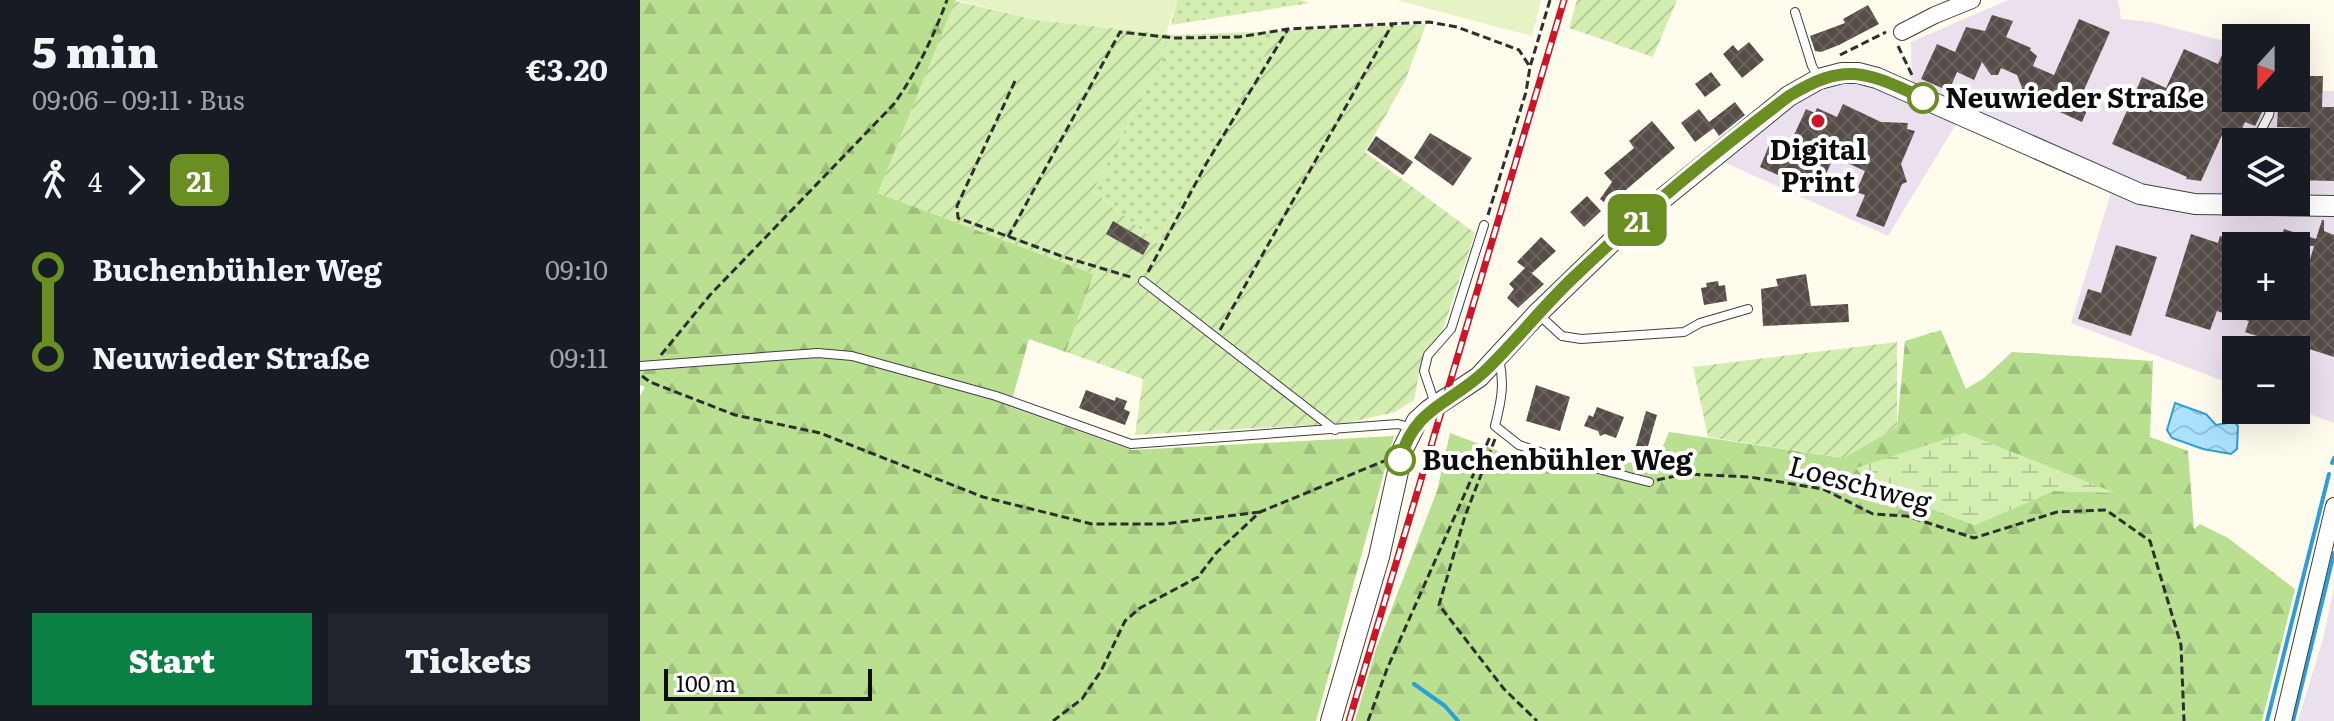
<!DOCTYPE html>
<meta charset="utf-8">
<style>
:root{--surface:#171b24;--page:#20242c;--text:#f1f3f6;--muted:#9ea1a6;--accent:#0b8043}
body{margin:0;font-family:Literata,serif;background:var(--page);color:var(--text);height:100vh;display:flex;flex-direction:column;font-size:30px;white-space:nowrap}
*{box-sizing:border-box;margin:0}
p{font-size:26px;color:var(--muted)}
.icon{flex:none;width:44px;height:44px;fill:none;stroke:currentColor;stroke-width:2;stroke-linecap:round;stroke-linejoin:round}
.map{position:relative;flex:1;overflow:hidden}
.details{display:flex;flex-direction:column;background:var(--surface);width:640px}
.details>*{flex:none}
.badge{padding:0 16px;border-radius:12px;font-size:28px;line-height:52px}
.needle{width:52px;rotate:201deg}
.tools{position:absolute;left:1582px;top:24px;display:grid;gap:16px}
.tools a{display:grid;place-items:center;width:88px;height:88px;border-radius:0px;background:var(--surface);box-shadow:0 8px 32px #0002;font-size:40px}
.scale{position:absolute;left:24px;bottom:20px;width:208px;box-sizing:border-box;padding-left:8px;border:4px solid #0d0d0d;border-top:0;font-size:22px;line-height:28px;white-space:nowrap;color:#0d0d0d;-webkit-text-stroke:6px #fff;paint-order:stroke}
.map>.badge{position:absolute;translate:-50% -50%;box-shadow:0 0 0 4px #fff}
.legs{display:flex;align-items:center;gap:12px;height:88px;padding:0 32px;font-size:26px}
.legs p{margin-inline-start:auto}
.summary{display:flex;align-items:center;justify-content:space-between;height:136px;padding:0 32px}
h1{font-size:44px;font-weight:800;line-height:60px}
.action{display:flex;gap:16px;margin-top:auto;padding:16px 32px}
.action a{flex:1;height:92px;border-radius:0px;background:var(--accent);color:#fff;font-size:32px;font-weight:800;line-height:92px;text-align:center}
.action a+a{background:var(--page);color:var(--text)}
ul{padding:0 32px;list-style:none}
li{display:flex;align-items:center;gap:28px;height:88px;font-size:30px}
li i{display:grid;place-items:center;width:12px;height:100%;margin:0 10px;background:currentColor}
li i::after{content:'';width:20px;height:20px;margin:-10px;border:6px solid;border-radius:50%;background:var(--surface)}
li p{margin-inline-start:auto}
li:first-child i{background:linear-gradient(#0000 50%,currentColor 0)}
li:last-child i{background:linear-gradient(currentColor 50%,#0000 0)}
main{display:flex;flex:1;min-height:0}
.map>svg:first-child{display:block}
.industrial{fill:#ebe0ed;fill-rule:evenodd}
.grass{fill:url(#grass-dots)}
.forest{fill:url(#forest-firs);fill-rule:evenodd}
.wetland{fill:url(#wetland-marsh)}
.garden{fill:url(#garden-furrows)}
.pitch{fill:#e6f4c5}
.water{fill:url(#water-waves);stroke:#2b9edb;stroke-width:2}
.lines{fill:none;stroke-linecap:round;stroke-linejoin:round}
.stream{stroke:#2b9edb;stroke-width:4}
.building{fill:url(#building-cross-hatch)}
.service-casing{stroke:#404040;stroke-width:10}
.minor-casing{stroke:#404040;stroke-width:18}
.tertiary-casing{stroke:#404040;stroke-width:22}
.path{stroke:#2f2f2f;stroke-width:3;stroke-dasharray:8 4;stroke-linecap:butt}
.service{stroke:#fff;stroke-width:8}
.minor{stroke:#fff;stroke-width:16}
.tertiary{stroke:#fff;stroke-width:20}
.rail-casing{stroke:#cc1628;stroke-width:7}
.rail{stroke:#fff;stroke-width:4;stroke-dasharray:12;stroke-linecap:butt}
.line-1-casing{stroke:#fff;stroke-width:18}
.line-1{stroke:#6b8e23;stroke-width:12}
.stop-1-dot{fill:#fff;stroke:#6b8e23;stroke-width:4}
.poi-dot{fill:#cc1628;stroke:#fff;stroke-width:3}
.labels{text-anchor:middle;stroke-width:8;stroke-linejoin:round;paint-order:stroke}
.stop-label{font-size:28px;font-weight:bold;fill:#0d0d0d;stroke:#fff;text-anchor:start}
.poi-label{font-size:28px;font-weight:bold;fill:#0d0d0d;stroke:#fff}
.street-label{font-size:28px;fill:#0d0d0d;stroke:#fff}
</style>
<main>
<section class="details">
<div class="summary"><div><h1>5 min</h1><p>09:06 – 09:11 · Bus</p></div><b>€3.20</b></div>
<div class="legs"><svg class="icon" aria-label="walk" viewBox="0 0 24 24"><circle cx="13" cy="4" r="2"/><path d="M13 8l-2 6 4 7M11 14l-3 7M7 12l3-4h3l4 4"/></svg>4<svg class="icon" aria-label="forward" viewBox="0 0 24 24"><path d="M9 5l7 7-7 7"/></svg><b class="badge" style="background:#6b8e23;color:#fff">21</b></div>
<ul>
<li><i style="color:#6b8e23"></i><b>Buchenbühler Weg</b><p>09:10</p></li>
<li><i style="color:#6b8e23"></i><b>Neuwieder Straße</b><p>09:11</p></li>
</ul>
<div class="action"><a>Start</a><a>Tickets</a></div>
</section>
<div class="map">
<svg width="1694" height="721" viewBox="0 0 1694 721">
<defs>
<pattern id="grass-dots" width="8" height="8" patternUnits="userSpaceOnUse" patternTransform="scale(2)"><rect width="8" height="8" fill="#d4eeb2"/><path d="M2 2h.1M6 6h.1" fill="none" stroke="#b5cb98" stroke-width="1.8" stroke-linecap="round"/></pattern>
<pattern id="forest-firs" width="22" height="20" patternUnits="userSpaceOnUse" patternTransform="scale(2)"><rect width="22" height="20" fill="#b8e090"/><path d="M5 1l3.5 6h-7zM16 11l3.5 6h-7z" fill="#9dbf7b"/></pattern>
<pattern id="wetland-marsh" width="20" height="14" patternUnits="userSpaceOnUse" patternTransform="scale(2)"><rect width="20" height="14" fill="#d4eeb2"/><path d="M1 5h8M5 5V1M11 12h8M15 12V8" fill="none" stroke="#b5cb98"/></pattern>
<pattern id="garden-furrows" width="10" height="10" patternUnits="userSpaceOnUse" patternTransform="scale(2)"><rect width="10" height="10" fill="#d4eeb2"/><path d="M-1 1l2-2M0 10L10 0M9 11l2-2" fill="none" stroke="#b5cb98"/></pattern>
<pattern id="water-waves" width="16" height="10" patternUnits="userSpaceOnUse" patternTransform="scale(2)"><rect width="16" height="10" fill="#ace2fd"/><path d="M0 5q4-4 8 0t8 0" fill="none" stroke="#93c1d8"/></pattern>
<pattern id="building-cross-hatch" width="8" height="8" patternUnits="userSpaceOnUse" patternTransform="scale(2)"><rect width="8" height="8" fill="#574d48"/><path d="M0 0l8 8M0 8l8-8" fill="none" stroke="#6a625e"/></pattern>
</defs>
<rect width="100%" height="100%" fill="#fffbed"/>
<path class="industrial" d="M1368,0H1478L1481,19L1511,22L1596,44V98H1656V91H1694V423L1656,409V350H1596V386L1431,323L1471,193L1318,121L1248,236L1079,160L1161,96L1211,80L1272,98L1271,42ZM1596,142H1656V202H1596ZM1596,246H1656V306H1596Z
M1694,588V721H1658L1683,639Z"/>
<path class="grass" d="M537,0H661L670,3L531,25Z
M638,31L519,244L453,191L534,35Z"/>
<path class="forest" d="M0,0H316L238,193L454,274L426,352L389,339L370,407L492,450L754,436L676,721H0V396L5,387L0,385Z
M1301,330L1326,389L1344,378L1372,352L1513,361L1510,437L1548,451L1554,529L1560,524L1588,538L1655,589L1622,721H715L736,649L797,491L810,433L887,462L1016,463L1029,432L1203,458L1257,427L1265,341ZM1324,433L1472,492L1413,491L1335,525L1279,504L1238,497Z"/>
<path class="wetland" d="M1324,433L1475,493L1413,491L1335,525L1279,504L1238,497L1216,468Z"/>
<path class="garden" d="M937,0H1037L1013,57L929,28Z
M315,1L397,20L534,35L453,191L519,244L638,31L786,24L765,81L725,152L835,233L800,338L782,359L774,400L755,412L707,423L495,435L503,379L426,352L454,274L238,193Z
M1257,342V427L1203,458L1068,437L1053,367Z"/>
<path class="pitch" d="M316,0H537L526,34L397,20Z
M756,0H901L892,36Z"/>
<path class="water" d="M1535,403L1566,414L1576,425L1594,422L1598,426L1597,449L1591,454L1563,449L1532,438L1527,430Z"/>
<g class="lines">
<path class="stream" d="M1692,463L1694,458
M774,684L805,706L818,721
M1627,721L1689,474
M1653,721L1694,553"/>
</g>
<path class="building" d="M1228,5L1239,24L1199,45L1181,52L1175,51L1170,36L1205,23L1203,19Z
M1352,15L1373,21L1366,37L1391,48L1390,50L1397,56L1393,66L1414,75L1439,19L1470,32L1444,90L1454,94L1442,122L1413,109L1409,110L1405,105L1379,94L1382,88L1377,75L1361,68L1358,75H1351L1342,62L1334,80L1317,72L1309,91L1281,79L1297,44L1315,52L1326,27L1345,31Z
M1109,42L1124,60L1102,78L1083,54L1093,45L1098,51Z
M1587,43L1596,45V98L1625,100L1622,112L1615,126L1605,122L1596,142L1582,135L1561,181L1546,179L1547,177L1472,144L1502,77L1526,88L1544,49L1578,64Z
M1071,72L1081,85L1065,97L1055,84Z
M1666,76H1683L1682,107H1694V181L1656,180L1657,166H1669V128L1637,127L1638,106L1665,107Z
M1095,102L1105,115L1079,136L1072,126L1074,128L1055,142L1041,123L1059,109L1069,122Z
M1203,104L1241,122L1268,123L1267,129L1275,131L1261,164L1267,182L1262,184L1244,227L1216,216L1225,195L1216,192L1225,171L1194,157L1177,193L1120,167L1132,138L1149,146L1166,109L1175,113L1177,108L1197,117Z
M1012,121L1035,148L980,195L970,207L960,199L972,182L964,173L994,148L989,141Z
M790,133L832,158L813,186L774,158Z
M736,136L773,162L763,175L727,150Z
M947,196L961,211L944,227L930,212Z
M1682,220H1684V231L1694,235V357L1660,346L1658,350L1605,332L1609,321L1577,311L1570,330L1525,316L1551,234L1578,243L1580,236L1591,239L1589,247L1596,249V306H1656L1674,246H1638L1644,229L1676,239Z
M473,221L510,243L503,255L466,234Z
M901,237L916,251L892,273L888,270L904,284L878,308L867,298L874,289L869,284L885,268L877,262Z
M1476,245L1517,257L1491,336L1438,319L1448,289L1461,293Z
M1166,274L1171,306L1208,304L1209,322L1123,326L1121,289L1138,286L1136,279Z
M1078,281L1079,286L1085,285L1087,301L1064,305L1061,288L1067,287L1066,283Z
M896,385L930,397L920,431L886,421Z
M446,390L475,401L476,397L487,401L484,409L490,412L485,425L439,408Z
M957,407L984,417L976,438L965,434L960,436L958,431L944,426L949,415L953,417Z
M1006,411L1017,415L1004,460L993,456Z"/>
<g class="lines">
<g class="service-casing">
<path id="service" d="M1155,12L1172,66L1179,79
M1615,142L1629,115L1632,98
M1587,204L1596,173
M503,281L695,430
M898,314L922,336L941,339L1044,332L1060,323L1108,309
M859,359C865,384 861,402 855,426L879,445L927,461L1009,482
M0,366L178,353L212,356L356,396L491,444L758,424L772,428
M795,404L784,371L788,355L811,329L844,225"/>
</g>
<g class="minor-casing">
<path id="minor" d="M1262,32L1295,15L1332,0
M1643,721L1694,506"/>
</g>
<g class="tertiary-casing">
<path id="tertiary" d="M691,721L739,557L763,449L777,421L789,410L839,377L897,314L985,229L1149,96L1179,79L1202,73H1218L1237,78L1500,194L1555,204L1694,206"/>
</g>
<path class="path" d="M1258,46L1272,75
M1200,55L1246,32
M375,81L317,206L318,218L424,257L494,278
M848,215L886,92L890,67L910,0
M368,237L480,32L535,38L599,37L648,29L789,22L817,27L879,50L890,67
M508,272L566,164L648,29
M580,330L753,23
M21,355L70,295L254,104C277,71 293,38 307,0
M2,376L10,382L95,415L180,433L343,497L452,524H524L620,512
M855,439L825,516L799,605L864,689L897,721
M1017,480L1045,474L1110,477L1183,489L1233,514L1267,516L1334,538L1417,512L1466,510L1510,541L1541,645L1544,721
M413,721L442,699L461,671L485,621L500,608L558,577L577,552L620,512L744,461
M728,721L747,669L850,437"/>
<use href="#service" class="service"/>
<use href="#minor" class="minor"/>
<use href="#tertiary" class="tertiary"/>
<g class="rail-casing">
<path id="rail" d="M709,721L924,0"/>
</g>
<use href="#rail" class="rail"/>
</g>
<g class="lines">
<g class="line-1-casing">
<path id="line-1" d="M760,460C774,407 811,404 846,370C877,340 903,306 934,277C1002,212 1075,152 1149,96C1206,61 1226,72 1283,98"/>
</g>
<use href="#line-1" class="line-1"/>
</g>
<g class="stop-1-dot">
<circle cx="1283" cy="98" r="14"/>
<circle cx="760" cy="460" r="14"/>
</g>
<circle class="poi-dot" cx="1178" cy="121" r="8"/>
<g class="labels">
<g class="stop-label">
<text x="1305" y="108">Neuwieder Straße</text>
<text x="782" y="470">Buchenbühler Weg</text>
</g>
<g class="poi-label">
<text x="1178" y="160">Digital<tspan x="1178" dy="32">Print</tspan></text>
</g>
<g class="street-label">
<text transform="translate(1220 484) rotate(15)" y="10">Loeschweg</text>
</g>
</g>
</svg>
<div class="tools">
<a><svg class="needle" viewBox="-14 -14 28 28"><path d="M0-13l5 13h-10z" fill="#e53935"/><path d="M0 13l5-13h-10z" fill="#9ea1a6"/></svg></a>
<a><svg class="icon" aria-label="layers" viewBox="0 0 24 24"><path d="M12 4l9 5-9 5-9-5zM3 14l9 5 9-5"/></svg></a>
<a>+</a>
<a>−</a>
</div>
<div class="scale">100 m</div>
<b class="badge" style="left:997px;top:220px;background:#6b8e23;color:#fff">21</b>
</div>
</main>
